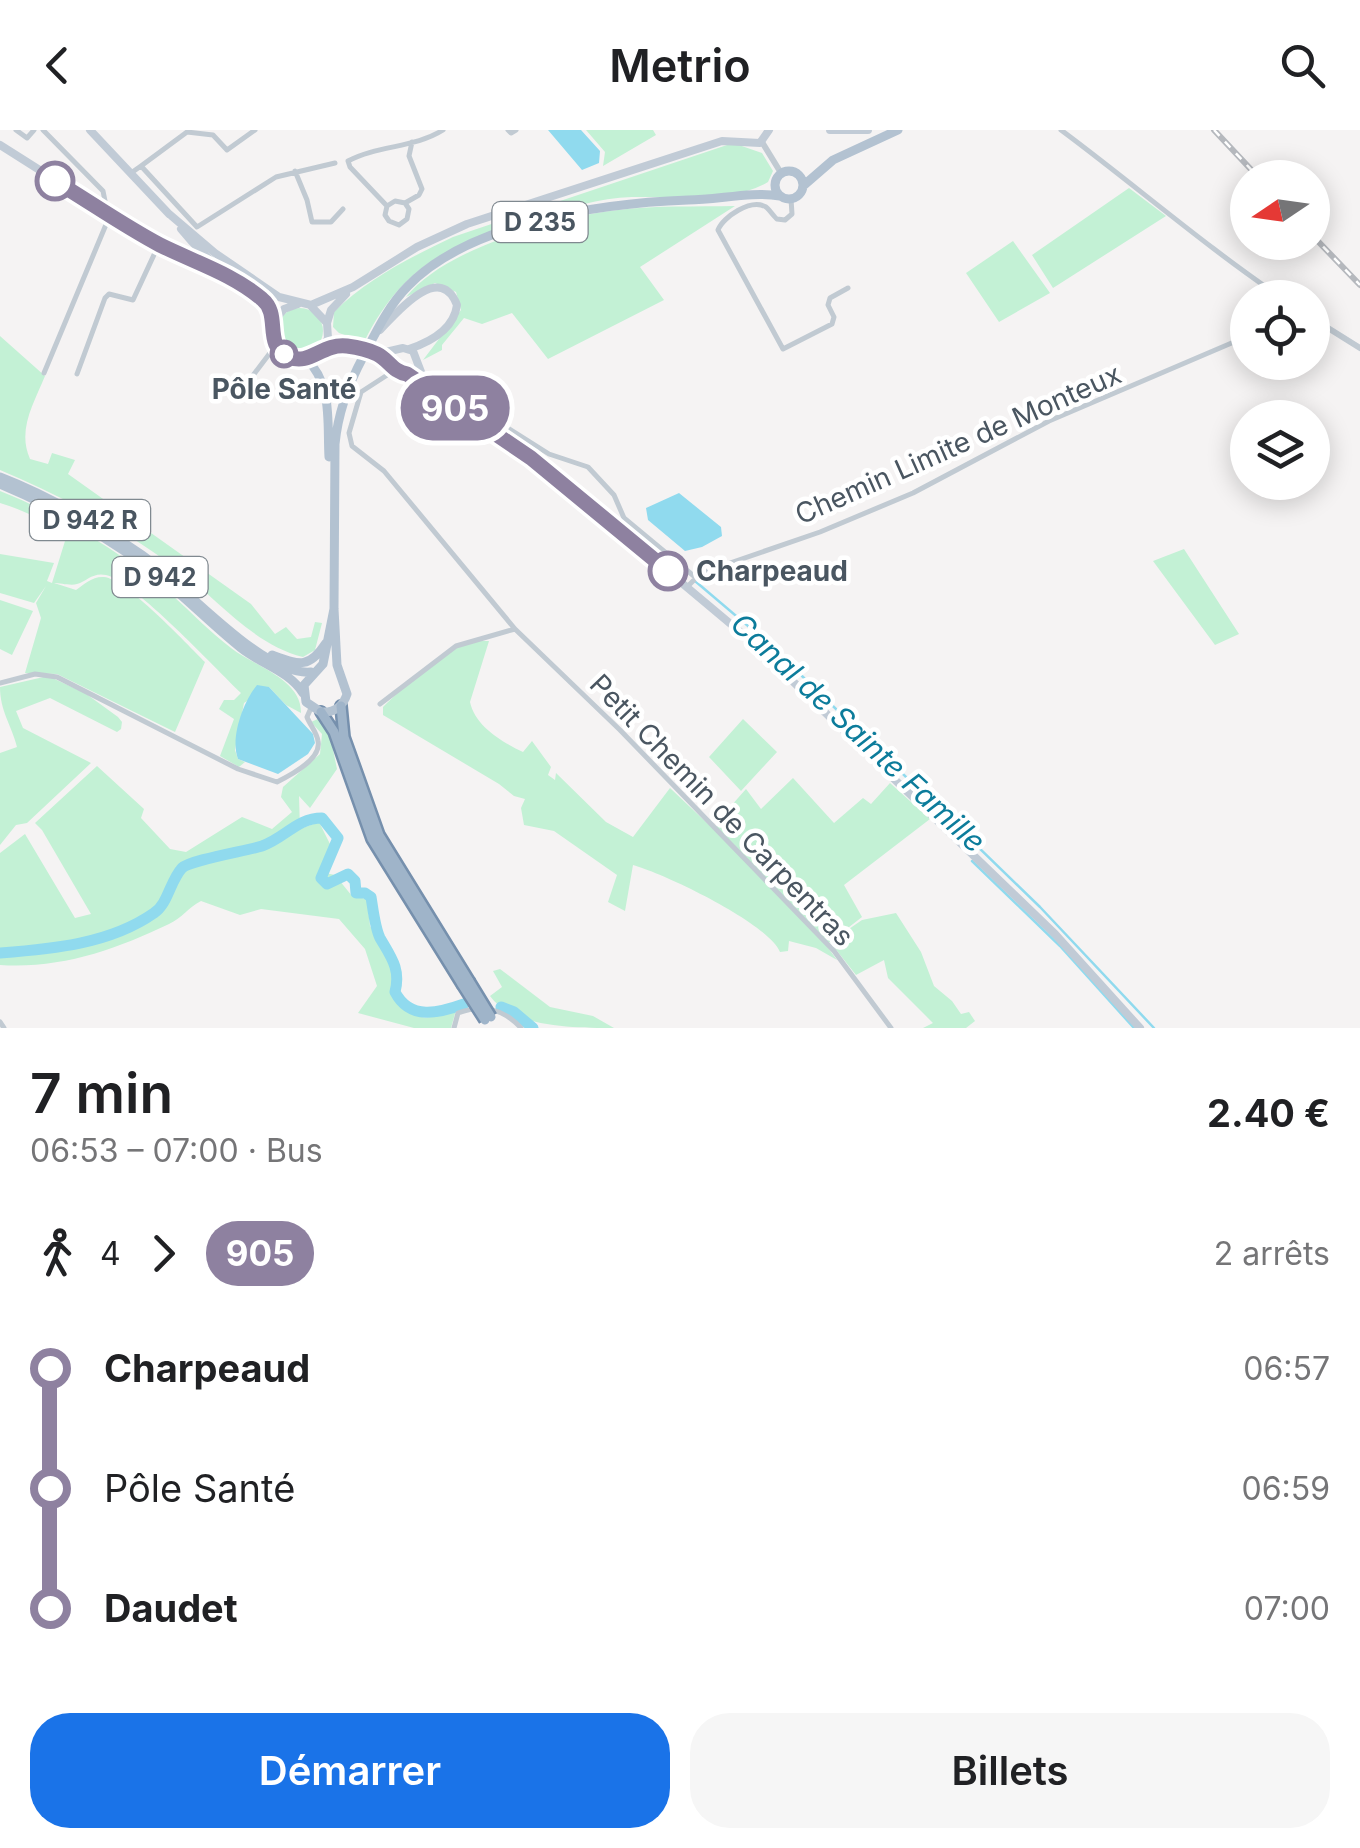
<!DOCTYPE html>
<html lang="fr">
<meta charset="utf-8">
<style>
:root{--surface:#fff;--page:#f6f6f6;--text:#202124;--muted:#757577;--accent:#1a73e8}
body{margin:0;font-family:Inter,sans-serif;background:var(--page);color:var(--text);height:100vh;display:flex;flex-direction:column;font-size:38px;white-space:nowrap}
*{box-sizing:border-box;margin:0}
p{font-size:32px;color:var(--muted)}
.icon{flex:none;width:55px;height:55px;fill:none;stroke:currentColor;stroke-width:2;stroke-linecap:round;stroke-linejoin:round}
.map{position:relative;height:898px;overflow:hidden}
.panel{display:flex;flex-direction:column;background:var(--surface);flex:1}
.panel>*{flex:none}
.badge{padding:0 20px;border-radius:32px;font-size:35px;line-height:65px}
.needle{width:65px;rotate:257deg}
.tools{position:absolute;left:1230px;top:30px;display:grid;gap:20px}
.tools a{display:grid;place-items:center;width:100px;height:100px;border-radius:50%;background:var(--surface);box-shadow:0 5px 25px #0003;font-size:50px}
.map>.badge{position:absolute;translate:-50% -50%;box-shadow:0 0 0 5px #fff}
.legs{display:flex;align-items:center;gap:15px;height:110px;padding:0 30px;font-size:32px}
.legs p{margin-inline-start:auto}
.overview{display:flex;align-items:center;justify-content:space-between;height:170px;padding:0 30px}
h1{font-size:55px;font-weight:600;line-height:75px}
.action{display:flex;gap:20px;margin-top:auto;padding:20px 30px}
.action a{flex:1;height:115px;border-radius:40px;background:var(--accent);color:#fff;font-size:40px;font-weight:600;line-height:115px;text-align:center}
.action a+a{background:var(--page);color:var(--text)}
ul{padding:0 30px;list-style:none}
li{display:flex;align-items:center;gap:35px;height:120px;font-size:38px}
li i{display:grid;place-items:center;width:15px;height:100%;margin:0 12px;background:currentColor}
li i::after{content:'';width:25px;height:25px;margin:-12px;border:8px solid;border-radius:50%;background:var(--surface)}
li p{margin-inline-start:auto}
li:first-child i{background:linear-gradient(#0000 50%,currentColor 0)}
li:last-child i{background:linear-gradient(currentColor 50%,#0000 0)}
header{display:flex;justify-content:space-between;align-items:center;height:130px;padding:0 30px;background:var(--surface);font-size:45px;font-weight:600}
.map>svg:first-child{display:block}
.green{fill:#c3f1d5}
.water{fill:#90daee}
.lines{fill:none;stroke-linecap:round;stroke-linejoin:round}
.stream{stroke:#90daee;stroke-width:2.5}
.river{stroke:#90daee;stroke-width:11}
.trunk-casing{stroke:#7690ad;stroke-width:14}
.minor{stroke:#c1cad2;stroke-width:5}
.tertiary{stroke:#c1cad2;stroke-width:6}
.secondary{stroke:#c1cbd6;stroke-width:8}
.primary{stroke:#b3c2d1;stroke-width:9}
.trunk{stroke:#9fb4c9;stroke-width:9}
.rail-casing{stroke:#b5b8bd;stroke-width:6}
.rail{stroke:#fff;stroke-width:2.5;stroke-dasharray:8;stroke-linecap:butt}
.trunk-bridge-casing{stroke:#7690ad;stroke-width:14;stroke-linecap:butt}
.secondary-bridge{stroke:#c1cbd6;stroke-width:8}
.trunk-bridge{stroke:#9fb4c9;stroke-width:9}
.line-1-casing{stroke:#fff;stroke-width:22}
.line-1{stroke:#8e81a0;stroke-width:15}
.stop-1-dot{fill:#fff;stroke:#8e81a0;stroke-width:5}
.labels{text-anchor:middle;stroke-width:9;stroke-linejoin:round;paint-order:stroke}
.shield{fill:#fff;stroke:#808990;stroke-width:2.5}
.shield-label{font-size:25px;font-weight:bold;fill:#4a5661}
.stop-label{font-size:28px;font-weight:bold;fill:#4a5661;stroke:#fff}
.street-label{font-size:28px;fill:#4a5661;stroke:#fff}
.water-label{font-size:30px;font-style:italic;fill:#0c7c9b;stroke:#fff}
</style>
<header><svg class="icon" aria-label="back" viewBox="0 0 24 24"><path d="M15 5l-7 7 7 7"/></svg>Metrio<svg class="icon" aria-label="search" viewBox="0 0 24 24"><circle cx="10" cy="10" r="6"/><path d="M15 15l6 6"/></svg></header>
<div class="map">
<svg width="1360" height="898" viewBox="0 0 1360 898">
<rect width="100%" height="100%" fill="#f5f3f3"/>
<path class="green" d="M586,0H653L656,5L603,36L605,22Z
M733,13L762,23L773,41L768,52C732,74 673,66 632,67C599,68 567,78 535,88C454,113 404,132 364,212L339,203L333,197L334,182C367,149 411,127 453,107Z
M1129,58L1166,86L1053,158L1032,125Z
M735,76L640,137L664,170L548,229L512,183L482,194L464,188L442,215V220L423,230L461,180L456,162L435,153L406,167C445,118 556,87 618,80C656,75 696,77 735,76Z
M1013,111L1050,163L999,192L966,143Z
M277 201a23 23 0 1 1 46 0a23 23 0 1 1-46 0Z
M0,206L45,246C34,273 17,300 30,329L48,334L52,323L75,330L68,344L251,474L275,504L286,497L297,509L311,507L315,492L322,493L315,520L303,527C252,514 218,469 177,439C122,398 62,366 0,340Z
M0,361C63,386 121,422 173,466C192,483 210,502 231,518C254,536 302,549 301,583L286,575L269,557L244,573L235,620L238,629L245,632L239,637L220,626L234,589L219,579L224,570H234L241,563C216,539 134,451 106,445C93,442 87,451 77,454C71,456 60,453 54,453L76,460C84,454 93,446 104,447C126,449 187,514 205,532L175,602L57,544L25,543L41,488L36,473L46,456L34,473L0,463V424L54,433L47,451L52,453L65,411C49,392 24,380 0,373Z
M1184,419L1239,504L1215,515L1153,431Z
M0,470L33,481L12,525L0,519Z
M472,511H489L470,572C475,596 502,612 523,622L532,611L551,637L548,645L555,650L556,643L606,692L633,707L670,658L708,694L716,697L731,679L738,686L730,677L746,659L761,679L793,648L834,693L863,668L871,674L890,653L930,689L844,755L862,787L826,815L837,830L816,818L789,811L788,821L780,822C768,793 665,744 633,735L625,781L608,772L617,745L554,701L524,695L521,678L525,669L514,666L499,654L383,585V577C407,554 440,522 472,511Z
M48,546L85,563L118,587L122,592L121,599L117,602L50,568L16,581L23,598L91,633L27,693L16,695L0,715V623L17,617C11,594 0,581 0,557Z
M320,588L329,600L337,639L310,678L299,666L300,699L319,692L331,716L321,742L335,745L352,766L367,769L370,796L392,832L393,863L397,872L415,885L426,888L456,880L451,898H414L358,883L377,856L365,819L339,789L261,779L240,785L201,771C189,777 182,788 169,794C115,820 60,839 0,835V723L25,704L75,788L91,784L42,700L35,693L97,636L144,679L141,688L170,719L186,722L242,687L272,699L292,682L281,667L283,657L320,624L322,604L311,592Z
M743,589L777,622L741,661L709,627Z
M896,783L921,822L934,856L952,871L961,884L969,882L975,891L966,898H923L933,893L888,848L884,830L856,845L830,812L862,790Z
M500,839L550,877L593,886L614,898C576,898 513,898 490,866L502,857L493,841Z"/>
<path class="water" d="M548,0H581L600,21L599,33L582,40Z
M679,363L721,397L722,406L702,417L685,421L648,390L646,378Z
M257,555L269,557L313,604L315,613L308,624L278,644L238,629C230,608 243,572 257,555Z"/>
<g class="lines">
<path class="stream" d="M449,264L464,274
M622,390L678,436
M695,451L768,513L1040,777L1154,898
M972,731L1060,816L1134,898"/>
<path class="river" d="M0,823C52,819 110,814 154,783C168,774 170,751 182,738C190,730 245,721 262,716C285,708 297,688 322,688L338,708L321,748L327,754L348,744L355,751L356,763H365L371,767C373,779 375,798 380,808C391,827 401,839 395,862C410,891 439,883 464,874
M501,877L514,882L533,898"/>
<g class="trunk-casing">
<path id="trunk" d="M341,576L344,607L379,705L469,851
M321,582L334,602L372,709L462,854"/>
</g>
<path class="minor" d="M16,0L27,8L34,0
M43,0L103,61L105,71L100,78
M508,0L511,3L516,0
M1061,0C1135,55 1205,116 1282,168
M141,36L187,2L213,5L227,20L255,0
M295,41L307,70L312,92H331L343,79
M131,43L141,36L197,97L276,47L335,33
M791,69L792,84L785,90L777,89C775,88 768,78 766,77C751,68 723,87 718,100L783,219L832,194L834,187L828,175L830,168L848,158
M405,73L419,65L422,59L409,26L412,12
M387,76L395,71L405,73L409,79L407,89L399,95L389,91L385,85L387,76L350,37L348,31C378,15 415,18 443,0
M395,240L361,262L349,303L352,316L384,341L515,499L620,600L834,821L891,898
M44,243L110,85
M77,244L105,168L109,164L133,170L159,114
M248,252L276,215
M432,261L441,256L549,324L588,337L614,365L624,388L695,447
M687,457L701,443L820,402L913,363L1049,291L1248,206
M0,553L35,544L57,547L238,639L277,652C291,645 322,629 318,611C317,603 310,595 307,587L311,578
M380,574L456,516L515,499
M0,892L4,898
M454,898L458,883C482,874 504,879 521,898"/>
<path class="tertiary" d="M762,12L781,43
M1312,188L1360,218"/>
<path class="secondary" d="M90,0L169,84
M830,0H868
M0,15L139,103L216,140
M168,83L215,123L279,167L311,175L353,157L417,117L467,94L722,11L760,13L769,0
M181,99C194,115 210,131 226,143C240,153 261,163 270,177C283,199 261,226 303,229L323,218L350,217
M311,176L327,193L328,208L323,218
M275,190L284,179L298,174
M327,193L331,180L346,164
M380,200C397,182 440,131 457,175C454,199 430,212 409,219
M375,223L392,234L397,242L407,244L547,340L751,511L1055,804L1140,898
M377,224L403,218L413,221L426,255"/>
<path class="primary" d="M775 55a14 14 0 1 1 28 0a14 14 0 1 1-28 0Z
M803,56L833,30L898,0
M306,229C333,253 327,294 329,327
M0,347C52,367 97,394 142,425C182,453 263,547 311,542
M0,354C55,377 106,406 154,442C184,466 211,494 241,518C261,534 289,541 303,563
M334,479L323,534L304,555L306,572L321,582C333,583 343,577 347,564L337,535L334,479L335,314C338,282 348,255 363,227C376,202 388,176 408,156C470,92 603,73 688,70C718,70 751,61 780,66
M272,525C300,535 309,539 326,513"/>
<use href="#trunk" class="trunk"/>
<g class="rail-casing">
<path id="rail" d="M1214,0L1259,48
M1312,105L1360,155"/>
</g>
<use href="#rail" class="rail"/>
<g class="trunk-bridge-casing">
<path id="trunk-bridge" d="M469,851L491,887
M462,854L485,890"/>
</g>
<path class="secondary-bridge" d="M350,217L375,223"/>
<use href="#trunk-bridge" class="trunk-bridge"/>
</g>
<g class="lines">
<g class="line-1-casing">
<path id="line-1" d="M55,51C90,72 124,96 160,115C194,132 233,144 262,169C282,185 262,215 289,227C310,236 322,213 347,216C355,217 369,220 377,224C389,230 393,242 407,244L531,328L668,441"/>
</g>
<use href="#line-1" class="line-1"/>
</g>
<g class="stop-1-dot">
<circle cx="55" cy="51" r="18"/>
<circle cx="284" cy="224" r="12"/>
<circle cx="668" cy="441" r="18"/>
</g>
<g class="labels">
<g class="shield">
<rect x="492.5" y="72" width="95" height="40" rx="8"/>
<rect x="30" y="370" width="120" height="40" rx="8"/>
<rect x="112.5" y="427" width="95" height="40" rx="8"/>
</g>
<g class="shield-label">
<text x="540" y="101">D 235</text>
<text x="90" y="399">D 942 R</text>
<text x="160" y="456">D 942</text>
</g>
<g class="stop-label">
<text x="284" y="269">Pôle Santé</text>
<text x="696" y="451" text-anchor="start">Charpeaud</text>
</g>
<g class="street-label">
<text transform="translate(958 314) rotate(-24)" y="10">Chemin Limite de Monteux</text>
<text transform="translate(722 680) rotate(46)" y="10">Petit Chemin de Carpentras</text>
</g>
<g class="water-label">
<text transform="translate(858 603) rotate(43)" y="10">Canal de Sainte Famille</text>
</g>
</g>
</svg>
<div class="tools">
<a><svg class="needle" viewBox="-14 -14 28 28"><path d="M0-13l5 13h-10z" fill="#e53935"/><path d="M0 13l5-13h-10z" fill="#757577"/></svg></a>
<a><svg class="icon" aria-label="locate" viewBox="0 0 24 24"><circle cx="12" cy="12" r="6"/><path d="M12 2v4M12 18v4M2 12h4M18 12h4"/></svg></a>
<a><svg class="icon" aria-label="layers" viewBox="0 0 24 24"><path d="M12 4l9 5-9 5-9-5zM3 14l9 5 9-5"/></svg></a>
</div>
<b class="badge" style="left:455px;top:278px;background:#8e81a0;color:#fff">905</b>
</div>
<section class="panel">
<div class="overview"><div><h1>7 min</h1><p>06:53 – 07:00 · Bus</p></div><b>2.40 €</b></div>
<div class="legs"><svg class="icon" aria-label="walk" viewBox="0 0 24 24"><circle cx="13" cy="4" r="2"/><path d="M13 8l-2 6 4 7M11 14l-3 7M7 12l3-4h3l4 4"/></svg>4<svg class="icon" aria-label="forward" viewBox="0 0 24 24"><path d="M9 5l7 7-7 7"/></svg><b class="badge" style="background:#8e81a0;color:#fff">905</b><p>2 arrêts</p></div>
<ul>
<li><i style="color:#8e81a0"></i><b>Charpeaud</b><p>06:57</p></li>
<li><i style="color:#8e81a0"></i><span>Pôle Santé</span><p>06:59</p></li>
<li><i style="color:#8e81a0"></i><b>Daudet</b><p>07:00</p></li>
</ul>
<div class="action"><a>Démarrer</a><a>Billets</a></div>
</section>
